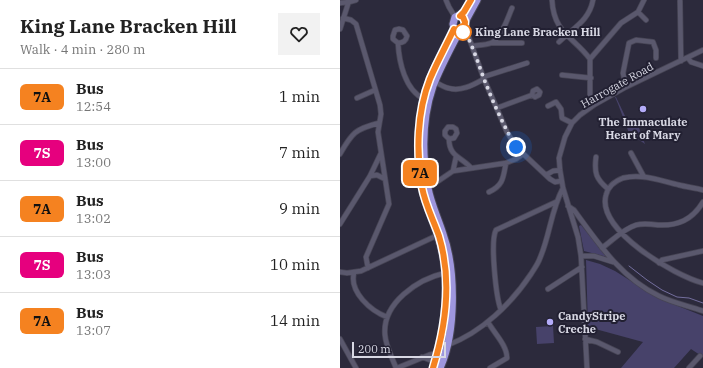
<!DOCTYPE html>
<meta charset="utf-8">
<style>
:root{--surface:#fff;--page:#f2f2f2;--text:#222;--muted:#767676;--line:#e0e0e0}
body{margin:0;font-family:"IBM Plex Serif",serif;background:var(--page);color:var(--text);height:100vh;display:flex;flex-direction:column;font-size:15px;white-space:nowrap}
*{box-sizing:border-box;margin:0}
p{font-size:13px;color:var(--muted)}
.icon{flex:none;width:22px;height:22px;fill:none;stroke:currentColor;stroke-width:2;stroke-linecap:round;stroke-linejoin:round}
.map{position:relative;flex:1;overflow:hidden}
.sheet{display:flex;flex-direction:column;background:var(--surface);width:340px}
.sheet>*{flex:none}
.badge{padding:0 8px;border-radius:6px;font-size:14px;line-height:26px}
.scale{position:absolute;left:12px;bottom:10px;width:94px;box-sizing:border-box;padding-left:4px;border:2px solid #d8d8e4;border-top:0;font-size:11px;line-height:14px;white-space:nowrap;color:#d8d8e4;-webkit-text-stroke:3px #222032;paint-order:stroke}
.you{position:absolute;width:20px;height:20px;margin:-10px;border:3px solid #fff;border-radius:50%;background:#1a73e8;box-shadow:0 0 0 6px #1a73e833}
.map>.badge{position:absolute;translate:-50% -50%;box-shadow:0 0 0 2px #fff}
.round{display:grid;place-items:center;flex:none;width:42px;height:42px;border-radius:0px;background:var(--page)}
.head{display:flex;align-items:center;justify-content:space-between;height:68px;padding:0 20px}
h1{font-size:19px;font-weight:800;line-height:30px}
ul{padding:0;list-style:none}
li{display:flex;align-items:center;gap:12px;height:56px;padding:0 20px;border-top:1px solid var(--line)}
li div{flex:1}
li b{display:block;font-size:15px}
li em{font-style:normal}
li .badge{min-width:44px;font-weight:700;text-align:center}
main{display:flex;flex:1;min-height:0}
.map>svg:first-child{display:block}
.green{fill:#47426a}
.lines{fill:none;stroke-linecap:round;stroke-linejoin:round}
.stream{stroke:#736e9d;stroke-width:1}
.minor-casing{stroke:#474555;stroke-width:6}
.highway-casing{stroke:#474555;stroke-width:9}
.minor{stroke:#5a586d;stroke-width:4.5}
.highway{stroke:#9e96de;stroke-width:7}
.line-casing{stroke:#fff;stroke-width:9}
.line{stroke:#f58220;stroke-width:6}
.walk{stroke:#d8d8e4;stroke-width:4;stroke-dasharray:0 7.2}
.stop-dot{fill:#fff;stroke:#f58220;stroke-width:2}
.poi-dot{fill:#b4acf9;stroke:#222032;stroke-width:1.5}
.labels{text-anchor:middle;stroke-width:4;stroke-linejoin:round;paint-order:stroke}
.stop-label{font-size:11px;font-weight:bold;fill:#d8d8e4;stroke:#222032;text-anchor:start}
.street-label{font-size:11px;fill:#d8d8e4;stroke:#222032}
.poi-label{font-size:11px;font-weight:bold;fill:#d8d8e4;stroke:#222032}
</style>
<main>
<section class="sheet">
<div class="head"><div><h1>King Lane Bracken Hill</h1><p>Walk · 4 min · 280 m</p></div><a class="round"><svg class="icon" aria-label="heart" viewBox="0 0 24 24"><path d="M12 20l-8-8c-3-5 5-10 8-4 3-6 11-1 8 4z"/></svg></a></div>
<ul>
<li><span class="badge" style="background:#f58220;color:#111">7A</span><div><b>Bus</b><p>12:54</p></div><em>1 min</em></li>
<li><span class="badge" style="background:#e6007e;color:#fff">7S</span><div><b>Bus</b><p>13:00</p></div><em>7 min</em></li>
<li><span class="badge" style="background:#f58220;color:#111">7A</span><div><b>Bus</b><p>13:02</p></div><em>9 min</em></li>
<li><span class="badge" style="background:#e6007e;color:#fff">7S</span><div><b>Bus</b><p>13:03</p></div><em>10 min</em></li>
<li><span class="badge" style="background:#f58220;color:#111">7A</span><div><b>Bus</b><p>13:07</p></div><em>14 min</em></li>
</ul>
</section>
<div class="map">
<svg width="363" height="368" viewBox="0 0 363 368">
<rect width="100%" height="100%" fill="#2c2a3c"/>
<path class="green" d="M275,97H276L285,116L298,125L305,144L289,133L278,104Z
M241,225L267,257L244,251L239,226Z
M246,260L260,264L275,271L318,298L363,316V357L351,349L334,368H281L303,342L248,327Z
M213,326L214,343L197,344L196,327Z"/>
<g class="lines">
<path class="stream" d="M289,266L307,280L322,290L337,297L349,298L363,303"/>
<g class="minor-casing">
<path id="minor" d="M106,0L109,7L115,17
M212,0C214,34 233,36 250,59V95L254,105
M340,1L341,61
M0,3L9,2
M298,12L306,20
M3,18L11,20L16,24L40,105L41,114L38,132L49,204L26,257L28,268
M0,29L8,4L9,2L16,0
M124,30L129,38L144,79L167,132L176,147L210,179L215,182L221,181
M219,42C233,28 249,21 253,0
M58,43C63,43 66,41 67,36L63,30L59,29L55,30L53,36V39L58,43C59,62 65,90 84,99
M152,43H182
M132,46C139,45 146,45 151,43C161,40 168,17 172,8
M348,58L351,62L363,66
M250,59L281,23L298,12L304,0
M222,75L251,78
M143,77L187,63
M93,81C98,83 103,87 108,88C121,92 133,85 144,79
M286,87L283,73L289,43L296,40L313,42L316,50V58
M17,98L35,90
M208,106L216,102L221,109L222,118L232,123
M157,108L192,95L195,97L199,95L200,92L197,89L193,91L192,95
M109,139L105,135V131L108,127H113L116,129L117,133L114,138L109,139C109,157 122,157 131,168
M291,153L304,177
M0,154C12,133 15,129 39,123
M256,157C254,173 256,179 268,189
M113,171L116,157
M206,175L213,171L220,170
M30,176L37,175L45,179
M88,188L113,171L166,163L176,159L183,154
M363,190C355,188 347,187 339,185C321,181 302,173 283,178C275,181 268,187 266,195C256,230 335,276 363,283
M149,192C164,185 163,177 166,163
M228,206L234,210C258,243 281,278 319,296C333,303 349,306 363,311
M0,224L30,176L41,153
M262,248C273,240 283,229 296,225C303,223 311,224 318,225C338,226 352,220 363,202
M241,256H254L273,262
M319,263L322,260L363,251
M0,272L7,273L21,271L98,235
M14,273C9,292 31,311 47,317
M208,289L242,267
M161,310C156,298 150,241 156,230L216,202
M148,322C154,333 167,345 167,358L150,368
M102,335L108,345C142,332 171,304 191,274C194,269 198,264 200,258C210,235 211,210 223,188
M0,339L16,368
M245,339L257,342L278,352
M82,357L95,362L97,360
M56,368C52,357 46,347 45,335C42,303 78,279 105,273
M57,368L89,355L97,353L102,364
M247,368L241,256L238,237L223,188L220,170L219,158L225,137L232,123L240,115L254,105L286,87L363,50
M349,368L360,356"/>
</g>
<g class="highway-casing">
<path id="highway" d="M120,16L123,17C126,22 127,28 123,32L118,34L114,29L113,24L115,17C124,14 126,8 131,0
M125,22L137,0
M93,368C106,326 112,279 98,236C93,219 85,204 82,187C76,153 78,111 90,79C97,62 106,46 114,29
M100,368C116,333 116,270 103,234C98,218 91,204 88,188C82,155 82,118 93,86C100,68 109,51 118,34"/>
</g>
<use href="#minor" class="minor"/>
<use href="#highway" class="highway"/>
</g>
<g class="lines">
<g class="line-casing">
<path id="line" d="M93,368C106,326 112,279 99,236C93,219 85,204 82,187C76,152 77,112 90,79C97,62 106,46 114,29L118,34L124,30L125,22L123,17L120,16L124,12L131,0"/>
</g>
<use href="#line" class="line"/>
<path class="walk" d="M123,32L124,30C133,46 138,63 144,79C153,102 163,125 176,147"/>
</g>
<circle class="stop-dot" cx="123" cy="32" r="8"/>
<g class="poi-dot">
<circle cx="303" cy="109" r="4"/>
<circle cx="210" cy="322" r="4"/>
</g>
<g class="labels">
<g class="stop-label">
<text x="135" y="36">King Lane Bracken Hill</text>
</g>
<g class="street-label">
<text transform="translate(277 85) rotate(-29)" y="4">Harrogate Road</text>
</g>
<g class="poi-label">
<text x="303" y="126">The Immaculate<tspan x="303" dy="13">Heart of Mary</tspan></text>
<text x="218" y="320" text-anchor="start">CandyStripe<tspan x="218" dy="13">Creche</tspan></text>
</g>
</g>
</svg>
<div class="scale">200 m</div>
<div class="you" style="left:176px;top:147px"></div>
<b class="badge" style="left:80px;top:173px;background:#f58220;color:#111">7A</b>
</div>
</main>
